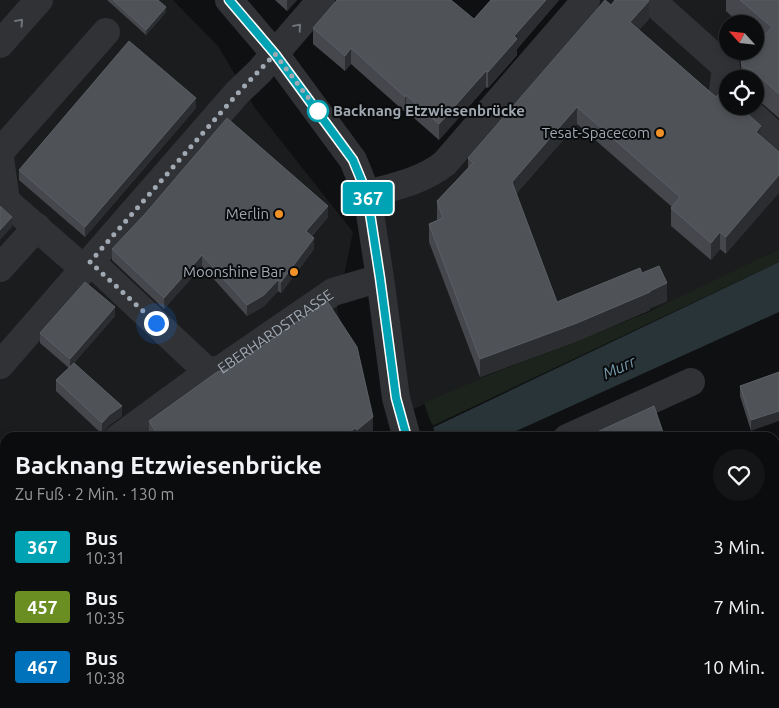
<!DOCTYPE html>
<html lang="de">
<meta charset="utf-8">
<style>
:root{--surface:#0b0c0d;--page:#141516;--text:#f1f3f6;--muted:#9a9b9d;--line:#2b2c2e}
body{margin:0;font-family:Ubuntu,sans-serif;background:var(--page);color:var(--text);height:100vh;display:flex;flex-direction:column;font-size:19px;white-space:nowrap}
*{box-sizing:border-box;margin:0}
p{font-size:16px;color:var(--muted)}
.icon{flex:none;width:28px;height:28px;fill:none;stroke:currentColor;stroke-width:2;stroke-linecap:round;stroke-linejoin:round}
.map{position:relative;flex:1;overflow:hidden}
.panel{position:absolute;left:0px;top:432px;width:780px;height:276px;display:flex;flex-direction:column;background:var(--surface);border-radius:15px 15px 0 0;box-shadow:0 2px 8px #0003,0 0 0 1px var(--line)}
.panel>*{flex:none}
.badge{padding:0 10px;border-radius:4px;font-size:18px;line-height:32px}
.needle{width:32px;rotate:297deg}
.tools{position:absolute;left:719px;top:15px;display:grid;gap:10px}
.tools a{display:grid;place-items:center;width:45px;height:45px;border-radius:50%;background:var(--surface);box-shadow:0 2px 8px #0003,0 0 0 1px var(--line);font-size:25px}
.you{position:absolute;width:25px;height:25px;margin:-12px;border:4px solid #fff;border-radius:50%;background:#1a73e8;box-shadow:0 0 0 8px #1a73e833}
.map>.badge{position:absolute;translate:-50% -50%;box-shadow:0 0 0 2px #fff}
.round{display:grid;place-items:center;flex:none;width:52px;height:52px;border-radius:26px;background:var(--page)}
.summary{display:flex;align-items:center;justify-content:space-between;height:85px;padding:0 15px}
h1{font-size:24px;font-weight:700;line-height:38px}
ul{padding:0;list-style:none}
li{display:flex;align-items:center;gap:15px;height:60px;padding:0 15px}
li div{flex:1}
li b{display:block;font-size:19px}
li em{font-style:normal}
li .badge{min-width:55px;font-weight:700;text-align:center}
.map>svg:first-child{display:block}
.built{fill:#1b1c1e;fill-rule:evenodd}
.green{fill:#1c231c}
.water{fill:#293439}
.pier{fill:#0f1011}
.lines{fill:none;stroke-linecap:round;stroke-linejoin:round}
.minor{stroke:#303236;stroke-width:28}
.wall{fill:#45474c}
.shaded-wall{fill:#2b2d30}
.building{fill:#4f5257;stroke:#5b5f65}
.oneway{stroke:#6e737a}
.line-casing{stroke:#fff;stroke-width:11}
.line{stroke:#00a3b4;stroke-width:8}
.walk{stroke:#a0a8b2;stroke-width:5;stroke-dasharray:0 9}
.stop-dot{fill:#fff;stroke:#00a3b4;stroke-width:2.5}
.poi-dot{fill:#f09228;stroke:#0a0b0c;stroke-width:2}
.labels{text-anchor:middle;stroke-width:4;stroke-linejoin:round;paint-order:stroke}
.stop-label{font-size:15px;font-weight:bold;fill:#a0a8b2;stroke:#0a0b0c;text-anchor:start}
.poi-label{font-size:15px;fill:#a0a8b2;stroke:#0a0b0c;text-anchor:end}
.street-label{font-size:15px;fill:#a0a8b2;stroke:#0a0b0c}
.water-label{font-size:16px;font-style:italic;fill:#779bad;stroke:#0a0b0c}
</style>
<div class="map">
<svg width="779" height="708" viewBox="0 0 779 708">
<rect width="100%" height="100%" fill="#0f1011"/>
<path class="built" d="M0,0H173L218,46L255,108L353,232L337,309L375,437L5,438V696L0,701Z
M586,0H779V249L677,300L481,378L403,414L377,217ZM728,24H755V51H728ZM728,79H755V106H728Z
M113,704H411L409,708H110Z
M462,704H506L513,708H457Z"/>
<path class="green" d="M779,249V262L432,426L424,403L481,378L651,311Z
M5,657V696L0,701V662Z
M60,704H125L121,708H57Z"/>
<path class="water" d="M779,262V312L503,437L411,438Z
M5,696V704H60L57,708H0V701Z"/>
<path class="pier" d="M432,423L436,438H408L409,435Z"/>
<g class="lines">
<g class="minor">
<path d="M229,0L275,54L353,160L367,194L380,278L396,398L407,438"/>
<path d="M651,0L726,67L723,90L728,94"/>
<path d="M0,44L39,0"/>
<path d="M742,106L779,139"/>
<path d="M0,152L106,32"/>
<path d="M0,158L6,201L84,269"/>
<path d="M367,194C393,187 423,181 445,163L586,0"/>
<path id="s1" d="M91,262L208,372L221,369L333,292L380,278"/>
<path d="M0,268L37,227"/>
<path d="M0,365L237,93L259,72L321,0"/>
<path d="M118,438L208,372"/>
<path d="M567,438L691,382"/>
<path d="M775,456L779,453"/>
<path d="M775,506L779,512"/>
<path d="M0,547L5,541"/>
<path d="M549,704L557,708"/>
<path d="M259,708L261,704"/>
<path d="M431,708L434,704"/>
</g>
</g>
<path class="wall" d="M107,0H158L166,12L146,35Z
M275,0H297L287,11Z
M491,0H559L517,49V55L488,88L486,87L439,140L406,111L405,112L351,64L345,71L313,44V28L474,19Z
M726,0H779V118L755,97V79H741V62L760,41L755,36V24H740L726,11Z
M611,5L649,19L639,30L716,97L727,92L726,254L720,249L711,260L671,226V208L672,207L577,124L516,194L557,302L642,273L667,301L650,308V310L577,341L480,377L429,242V224L437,220V201L468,168V158Z
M196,108L85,237L19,180V170Z
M328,217L312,236L314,249L281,293L278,291L264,306L247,316L202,266L164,309L112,260V249Z
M115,316L72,365L122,416L109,425L102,434L56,391V380L69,368L40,343V333Z
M217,372L373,431L365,438H150L149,435V421Z
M779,372L751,431L740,396V386Z
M775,516L779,517V592L775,587Z
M282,704H363L360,708H281Z
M613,704H701L709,708H620Z"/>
<path class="shaded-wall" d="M287,0H297L287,11Z
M546,0H559L517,49V55L488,88V72L514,36Z
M649,1V19L630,40V22Z
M166,7V12L146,35V30Z
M351,48V64L345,71V56Z
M486,71V87L439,140V124Z
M406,95V111L405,112V97Z
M196,98V108L85,237V227Z
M577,107V124L512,199V182Z
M761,126V144L756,132Z
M779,175V193L726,254V237Z
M328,206V217L306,242V231Z
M12,217V227L0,240V230Z
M720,232V249L711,260V243Z
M314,238V249L281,293V282Z
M202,255V266L164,309V298Z
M278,280V291L264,306L247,316V305Z
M667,283V301L650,308V310L577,341L480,377V359Z
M115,307V316L70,368V359Z
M122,406V416L109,425L102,434V423L109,415Z
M779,411V421L751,431V420Z
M373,417V431L365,438H357V430Z
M356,428V438H339Z
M344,704H345V708H341Z
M354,704H363L360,708H353Z"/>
<path class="building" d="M113,0H158L166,7L146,30Z
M337,0H451L474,19L491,0H546L514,36L517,39L488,72L486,71L439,124L406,95L405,97L351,48L345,56L313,28Z
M605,0L611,5L615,0H647L649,1L630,22L716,97L722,90L727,92L728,106H739L761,126L756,132L779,152V175L726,237L720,232L711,243L671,208L680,197L577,107L512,182L557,302L640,268L642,273L659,266L667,283L650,291V292L577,323L480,359L429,224L443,218L437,201L473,163L468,158Z
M740,0H779V94L752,70L743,67L741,62L751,51H755V46L772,27Z
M129,41L196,98L85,227L19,170Z
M227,118L328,206L306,231L314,238L281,282L278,280L264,295L247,305L202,255L164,298L112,249L145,214Z
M0,206L12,217L0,230Z
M85,282L115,307L70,359L40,333Z
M327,301L357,347L373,417L357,430L356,428L339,438H241L239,435L235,438H160L149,421L217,372L230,368Z
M74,363L122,406L109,415L102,423L56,380Z
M779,372V411L751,420L740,386Z
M654,406L665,438H584Z
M775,516L779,517V582L775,577Z
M168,704H203L211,708H165Z
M282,704H344L341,708H285L281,706Z
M509,704H529L536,708H506Z
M631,704H701L709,708H638Z"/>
<defs><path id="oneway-chevron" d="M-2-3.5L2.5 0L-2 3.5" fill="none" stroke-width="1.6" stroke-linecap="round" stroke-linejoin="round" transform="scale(1.25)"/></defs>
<g class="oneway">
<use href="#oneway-chevron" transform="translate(20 22) rotate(-48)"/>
<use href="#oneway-chevron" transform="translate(298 27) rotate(-49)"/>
</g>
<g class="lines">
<g class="line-casing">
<path id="line" d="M229,0L275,54L353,160L367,194L380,278L396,398L407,438"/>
</g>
<use href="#line" class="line"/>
<path class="walk" d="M156,323L90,262L238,93L275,54L319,112L318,111"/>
</g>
<circle class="stop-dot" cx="318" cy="111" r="10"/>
<g class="poi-dot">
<circle cx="660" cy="133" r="5"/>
<circle cx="279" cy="214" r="5"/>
<circle cx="294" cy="272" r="5"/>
</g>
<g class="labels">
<g class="stop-label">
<text x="333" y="116">Backnang Etzwiesenbrücke</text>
</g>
<g class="poi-label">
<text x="650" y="138">Tesat-Spacecom</text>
<text x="269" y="219">Merlin</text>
<text x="284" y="277">Moonshine Bar</text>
</g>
<g class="street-label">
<text dy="5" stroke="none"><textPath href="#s1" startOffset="240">EBERHARDSTRASSE</textPath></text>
</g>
<g class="water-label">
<text transform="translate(619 367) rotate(-24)" y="6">Murr</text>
</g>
</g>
</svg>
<div class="tools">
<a><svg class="needle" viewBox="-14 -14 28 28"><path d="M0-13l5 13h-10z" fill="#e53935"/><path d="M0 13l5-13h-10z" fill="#9a9b9d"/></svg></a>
<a><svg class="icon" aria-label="locate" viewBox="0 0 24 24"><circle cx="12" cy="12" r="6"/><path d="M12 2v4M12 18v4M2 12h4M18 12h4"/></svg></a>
</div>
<div class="you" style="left:156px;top:323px"></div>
<b class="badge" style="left:368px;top:198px;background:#00a3b4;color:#fff">367</b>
<section class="panel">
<div class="summary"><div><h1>Backnang Etzwiesenbrücke</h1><p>Zu Fuß · 2 Min. · 130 m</p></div><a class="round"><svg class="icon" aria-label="heart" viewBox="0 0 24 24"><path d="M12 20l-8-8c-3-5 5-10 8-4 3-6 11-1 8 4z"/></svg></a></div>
<ul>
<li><span class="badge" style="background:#00a3b4;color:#fff">367</span><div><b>Bus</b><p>10:31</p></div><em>3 Min.</em></li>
<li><span class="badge" style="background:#6b8e23;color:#fff">457</span><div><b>Bus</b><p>10:35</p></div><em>7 Min.</em></li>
<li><span class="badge" style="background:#0072bc;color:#fff">467</span><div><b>Bus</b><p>10:38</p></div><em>10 Min.</em></li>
</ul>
</section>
</div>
